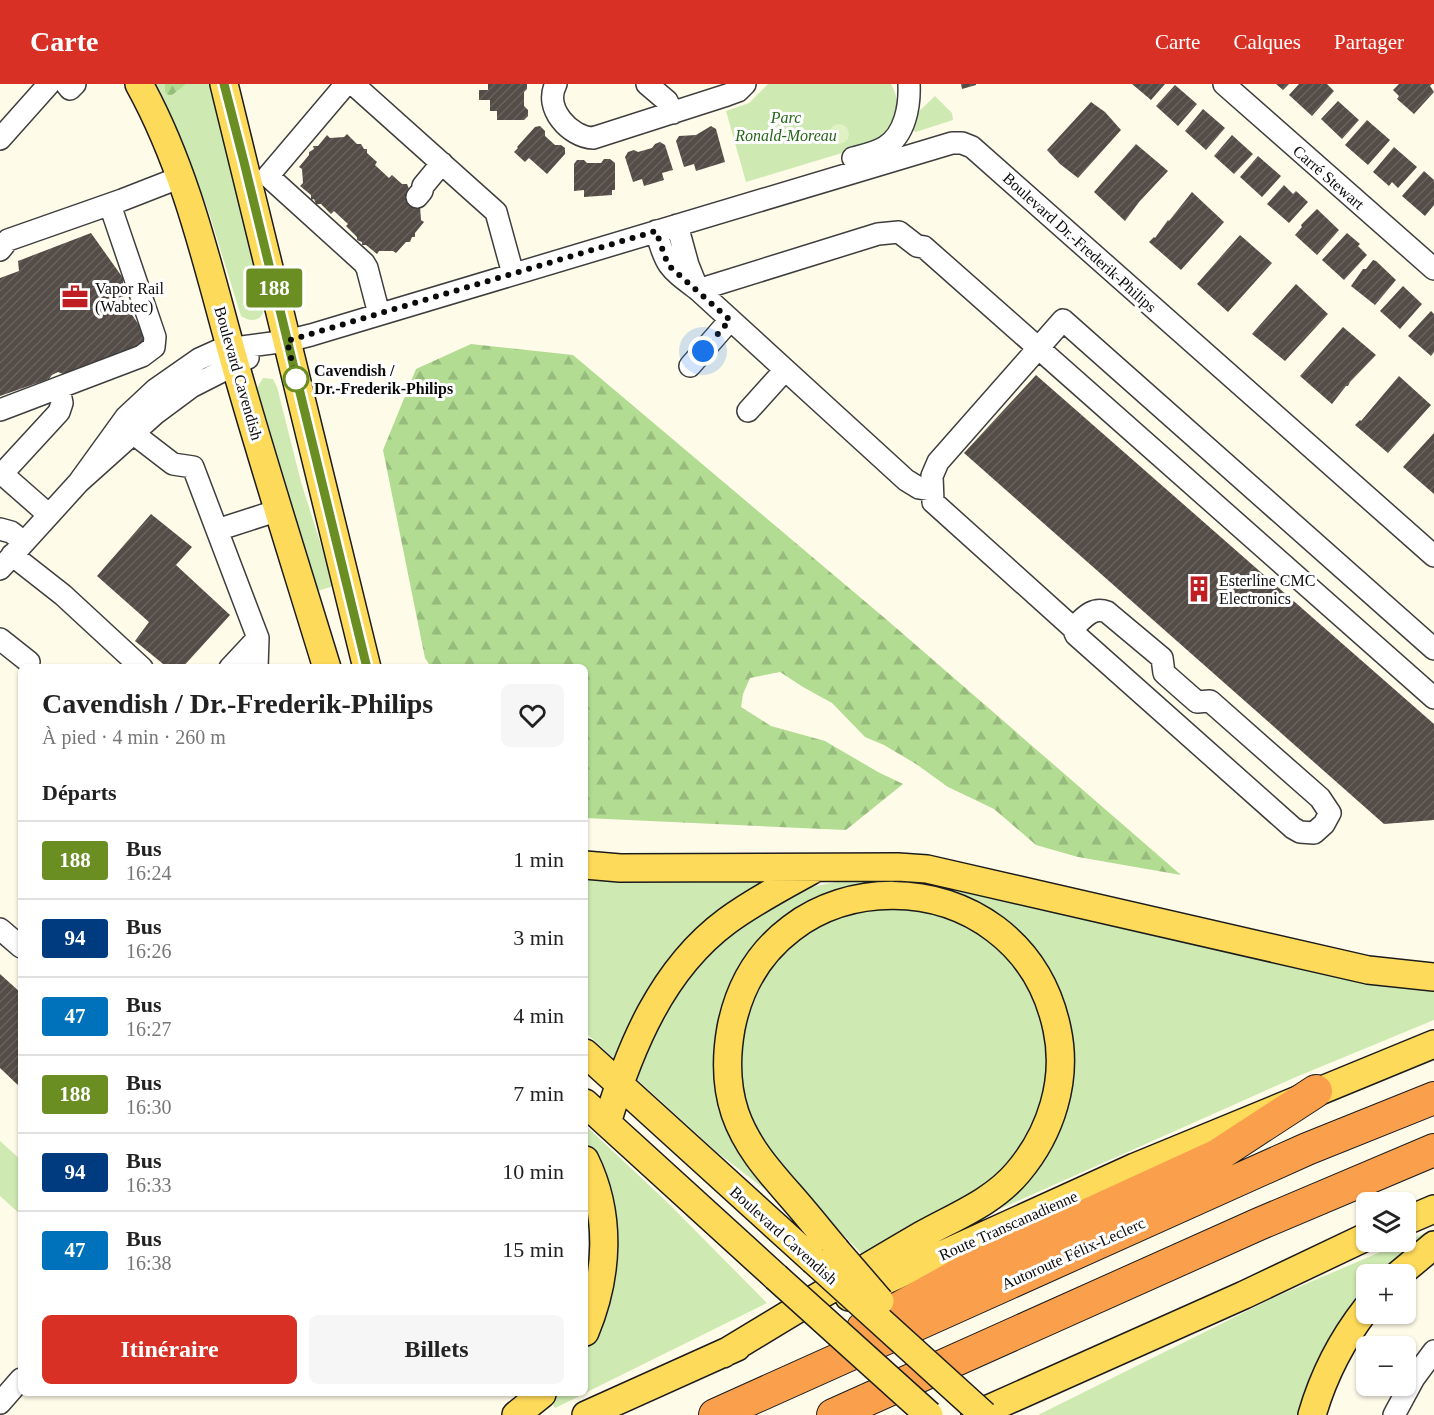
<!DOCTYPE html>
<html lang="fr">
<meta charset="utf-8">
<style>
:root{--surface:#fff;--page:#f6f6f6;--text:#222;--muted:#767676;--line:#e0e0e0;--accent:#d93025}
body{margin:0;font-family:Georgia,serif;background:var(--page);color:var(--text);height:100vh;display:flex;flex-direction:column;font-size:22px;white-space:nowrap}
*{box-sizing:border-box;margin:0}
p{font-size:20px;color:var(--muted)}
.icon{flex:none;width:33px;height:33px;fill:none;stroke:currentColor;stroke-width:2;stroke-linecap:round;stroke-linejoin:round}
.map{position:relative;flex:1;overflow:hidden}
.side{position:absolute;left:18px;top:580px;width:570px;height:732px;display:flex;flex-direction:column;background:var(--surface);border-radius:9px;box-shadow:0 2px 4px #0004}
.side>*{flex:none}
.badge{padding:0 12px;border-radius:4px;font-size:21px;line-height:39px}
.buttons{position:absolute;left:1356px;top:1108px;display:grid;gap:12px}
.buttons a{display:grid;place-items:center;width:60px;height:60px;border-radius:9px;background:var(--surface);box-shadow:0 2px 4px #0004;font-size:30px}
.you{position:absolute;width:30px;height:30px;margin:-15px;border:4px solid #fff;border-radius:50%;background:#1a73e8;box-shadow:0 0 0 9px #1a73e833}
.map>.badge{position:absolute;translate:-50% -50%;box-shadow:0 0 0 3px #fff}
h2{padding:0 24px;font-size:22px;line-height:54px}
.round{display:grid;place-items:center;flex:none;width:63px;height:63px;border-radius:9px;background:var(--page)}
.head{display:flex;align-items:center;justify-content:space-between;height:102px;padding:0 24px}
h1{font-size:28px;font-weight:800;line-height:45px}
.primary-button{display:flex;gap:12px;margin-top:auto;padding:12px 24px}
.primary-button a{flex:1;height:69px;border-radius:9px;background:var(--accent);color:#fff;font-size:24px;font-weight:800;line-height:69px;text-align:center}
.primary-button a+a{background:var(--page);color:var(--text)}
ul{padding:0;list-style:none}
li{display:flex;align-items:center;gap:18px;height:78px;padding:0 24px;border-top:2px solid var(--line)}
li div{flex:1}
li b{display:block;font-size:22px}
li em{font-style:normal}
li .badge{min-width:66px;font-weight:700;text-align:center}
header{display:flex;align-items:center;gap:36px;box-sizing:border-box;height:84px;padding:0 30px;background:var(--accent);color:#fff}
header strong{font-size:28px}
nav{display:flex;gap:33px;margin-inline-start:auto;font-size:21px}
.map>svg:first-child{display:block}
.green{fill:#ceeab2}
.forest{fill:url(#forest-firs)}
.pitch{fill:#e0f1c4}
.building{fill:url(#building-hatch)}
.lines{fill:none;stroke-linecap:round;stroke-linejoin:round}
.minor-casing{stroke:#3e3e3e;stroke-width:24}
.major-casing{stroke:#1c1c1c;stroke-width:30}
.highway-casing{stroke:#1c1c1c;stroke-width:34}
.minor{stroke:#fff;stroke-width:21}
.major{stroke:#feda5a;stroke-width:27}
.highway{stroke:#faa04c;stroke-width:32}
.major-bridge-casing{stroke:#1c1c1c;stroke-width:30;stroke-linecap:butt}
.major-bridge{stroke:#feda5a;stroke-width:27}
.line-casing{stroke:#fff;stroke-width:14}
.line{stroke:#6b8e23;stroke-width:9}
.walk{stroke:#0b0b0b;stroke-width:6;stroke-dasharray:0 10.8}
.stop-dot{fill:#fff;stroke:#6b8e23;stroke-width:3}
.labels{text-anchor:middle;stroke-width:6;stroke-linejoin:round;paint-order:stroke}
.park-label{font-size:16px;font-style:italic;fill:#27641a;stroke:#fff}
.street-label{font-size:16px;fill:#0b0b0b;stroke:#fff}
.poi-label{font-size:16px;fill:#0b0b0b;stroke:#fff;text-anchor:start}
.stop-label{font-size:16px;font-weight:bold;fill:#0b0b0b;stroke:#fff;text-anchor:start}
</style>
<header>
<strong>Carte</strong>
<nav><a>Carte</a><a>Calques</a><a>Partager</a></nav>
</header>
<div class="map">
<svg width="1434" height="1331" viewBox="0 0 1434 1331">
<defs>
<pattern id="forest-firs" width="22" height="20" patternUnits="userSpaceOnUse" patternTransform="scale(1.5)"><rect width="22" height="20" fill="#b1dc91"/><path d="M5 1l3.5 6h-7zM16 11l3.5 6h-7z" fill="#97bb7c"/></pattern>
<pattern id="building-hatch" width="6" height="6" patternUnits="userSpaceOnUse" patternTransform="scale(1.5)"><rect width="6" height="6" fill="#544c47"/><path d="M-1 1l2-2M0 6l6-6M5 7l2-2" fill="none" stroke="#68615d"/></pattern>
</defs>
<rect width="100%" height="100%" fill="#fffbe9"/>
<path class="green" d="M148,0H211L264,218C266,234 254,241 241,232L210,132L205,118L189,93Z
M768,0H891C905,26 895,42 875,59L746,98L726,27L749,19Z
M935,12L952,29L953,36L916,48L909,44L914,32Z
M263,294L273,295L277,303L301,398L334,502L317,507L258,310L257,304Z
M585,789L768,793L616,975L613,974L585,948Z
M905,791L1434,901V936L1296,993L993,1128L991,1123L1007,1111L1067,965L979,826L816,820L722,945L770,1104L766,1106L718,1069L631,990L671,911L728,847L797,807L816,802L867,792Z
M883,823L943,831L991,857L1022,892L1046,948L1048,995L1032,1049L993,1098L894,1155L862,1170L790,1096L750,1037L739,991L743,938L769,884L795,858L809,848L837,834Z
M585,1041L668,1119L767,1219L585,1309V1267L590,1257L593,1073L585,1057Z
M0,1057L21,1076V1131L0,1112Z
M1434,1145V1151L1387,1191H1366V1213L1303,1331H1038L1273,1214Z
M554,1310H584L555,1324L549,1314Z"/>
<path class="forest" d="M165,0H186L172,11H168L165,8Z
M471,260L573,271L887,536L1181,791L1078,773L1036,761L994,725L948,703L916,680L884,661L865,653L832,619L803,603L780,588L750,594L743,610L741,623L771,642L825,657L878,688L903,700L846,746L585,734V584L431,583L425,574L383,366L416,285Z"/>
<path class="pitch" d="M829 50a10 10 0 1 1 20 0a10 10 0 1 1-20 0Z"/>
<path class="building" d="M488,0H527V5L524,8V22L528,26V32L524,36H497V27H490V16H479V6H488Z
M961,0H976V1L962,5Z
M1132,0H1165L1151,16Z
M1276,0H1289L1283,6Z
M1299,0H1327L1334,7L1312,32L1289,11Z
M1399,0H1432L1430,2L1434,8L1414,30L1397,15L1399,12L1393,6Z
M1175,1L1197,20L1178,42L1156,22Z
M1338,17L1359,36L1342,55L1321,35Z
M1091,18L1105,28L1121,46L1078,94L1060,80L1047,66Z
M1203,25L1225,44L1206,66L1185,47Z
M1367,36L1390,56L1368,81L1345,61Z
M540,42L545,47V52L555,61H561L565,64V70L547,90L529,74L525,78L514,68L518,64L517,63L535,43Z
M711,42L716,45L725,78L696,87L694,80L684,83L676,57L679,52L696,51Z
M347,50L357,60H361L364,65H367V69L377,78L375,81L389,94L392,91L402,100H407L409,105H412L420,122L421,136L424,138L415,149V153H412L410,158H406L396,169L393,167H379L377,170L366,161H362V158L357,156V153L346,142L348,140L334,127L331,130L321,120H316L314,115L311,116V111L300,102L303,99L302,85L299,83L309,71V68L314,65L313,62H318L327,51L330,54L344,53Z
M1232,51L1253,70L1234,90L1214,72Z
M660,58L665,61L673,86L662,89L664,96L644,102L642,95L633,98L625,73L628,68L634,66L638,68L652,64L655,60Z
M1136,60L1168,87L1139,118L1125,137L1094,108Z
M1394,63L1417,83L1398,104L1392,98L1389,102L1373,88Z
M1258,72L1281,92L1262,113L1240,93Z
M604,75H610L615,79V106H612V111L584,113V106L574,107V80L577,76H584L587,79H601Z
M1424,87L1434,96V121L1425,132L1402,112Z
M1284,101L1293,110L1296,107L1308,118L1289,139L1267,120Z
M1192,108L1224,138L1181,186L1149,158L1154,153L1155,154L1168,136L1169,137Z
M1317,125L1339,146L1317,171L1295,151L1302,143L1301,141Z
M91,149L123,194V201L129,207L125,211L124,219L145,250L142,260L63,290L58,288L52,291L49,295L0,312V194L19,187L18,177Z
M1347,149L1360,160L1358,162L1367,171L1344,196L1322,176Z
M1240,151L1272,179L1228,228L1197,200Z
M1373,176L1376,177L1396,196L1375,221L1351,202L1363,185H1366Z
M1296,200L1328,230L1285,277L1252,250Z
M1403,202L1422,220L1400,245L1380,227Z
M1431,227L1434,230V268L1431,272L1408,252Z
M1343,243L1376,271L1350,298L1348,302H1346L1332,320L1300,292Z
M1036,291L1434,640V736L1384,740L964,369Z
M1399,292L1431,321L1388,369L1355,341L1360,336L1361,337Z
M1434,349V410L1403,383Z
M151,430L192,463L176,481L230,531L182,584H168L135,557L149,538L97,492Z
M0,890L21,909V1004L0,984Z"/>
<g class="lines">
<g class="minor-casing">
<path id="minor" d="M66,0L70,5L75,0
M346,0L268,92L364,179L367,184L379,230
M353,0L496,128L513,190
M556,0C543,24 570,53 593,54L727,11L738,7L745,0
M647,0L667,17L673,29
M1224,0L1434,185
M0,55L49,0
M853,74C864,71 875,69 885,63C905,51 910,22 909,0
M417,113L422,107L423,102L442,79
M677,141L688,181L698,206
M656,147C666,183 669,184 698,206L906,396L919,404L931,406
M0,166L8,156L122,116L181,93
M698,206L878,150L899,148L917,162L924,163L1434,614
M690,282L730,236
M0,326L142,272L154,263L155,253L110,121
M748,327L785,286
M134,350L173,380L193,383L258,554L257,584
M0,388L49,431
M2,390L59,328L62,319L59,304
M79,398L126,333L156,305L199,275L219,266L287,257L311,251L952,59H962L972,63L1434,472
M0,445L11,448L24,458
M217,446L279,426
M12,471L63,511L142,584
M0,485L79,398L156,329L191,303L248,274
M1073,544C1083,535 1092,522 1107,528L1162,574L1164,589L1197,618L1210,617L1320,714L1330,729L1324,740L1314,749L1300,748L1293,744L1076,551L1073,544L933,418L932,392L938,378L1063,236L1434,565
M0,555L29,578
M230,584L258,554
M0,845L21,863
M0,1319L21,1295
M1394,1331L1414,1294L1434,1267"/>
</g>
<g class="major-casing">
<path id="major" d="M139,0C191,94 211,199 241,301C268,395 298,489 327,584
M224,0L367,584
M585,781L620,784L898,783L927,785L1368,886L1434,893
M585,969L813,1176
M585,1019L776,1193
M607,1039C630,963 662,885 727,837C754,817 785,801 814,785
M585,1076C612,1131 608,1193 585,1248
M1406,1137L1434,1125
M1398,1191L1434,1161
M849,1213L1135,1083L1434,960
M723,1270C789,1230 855,1190 922,1151C956,1132 993,1118 1018,1088C1051,1049 1068,996 1057,945C1020,768 766,766 731,944C726,972 726,1002 735,1029C746,1061 767,1085 789,1110C805,1128 820,1147 836,1166
M516,1331L542,1310
M586,1331L737,1263
M975,1331L1244,1211L1366,1153
M1312,1331C1323,1293 1341,1257 1366,1225"/>
</g>
<g class="highway-casing">
<path id="highway" d="M863,1244L969,1185L1218,1071L1316,1007
M715,1331L1307,1065L1434,1014
M833,1331L1259,1140L1434,1066"/>
</g>
<use href="#minor" class="minor"/>
<use href="#major" class="major"/>
<use href="#highway" class="highway"/>
<g class="major-bridge-casing">
<path id="major-bridge" d="M836,1166L880,1217
M813,1176L984,1331
M776,1193L929,1331"/>
</g>
<use href="#major-bridge" class="major-bridge"/>
</g>
<g class="lines">
<g class="line-casing">
<path id="line" d="M224,0L244,78L367,584"/>
</g>
<use href="#line" class="line"/>
<path class="walk" d="M296,295L287,257L656,147L668,181L730,236L703,267"/>
</g>
<defs>
<g id="office-bare" transform="scale(2.07)"><path d="M-6-3h4V-5.5h4V-3h4V5H-6ZM-1-4.5V-3h2v-1.5ZM-6 0V1H6V0Z" fill="#c01e22" stroke="#fff" stroke-width="2.5" paint-order="stroke"/></g>
<g id="building-bare" transform="scale(2.07)"><path d="M-4-6H4V6H1V3H-1V6H-4ZM-2.5-4.3h1.7v1.8h-1.7ZM.8-4.3h1.7v1.8H.8ZM-2.5-1h1.7V.8h-1.7ZM.8-1h1.7V.8H.8Z" fill="#c01e22" stroke="#fff" stroke-width="2.5" paint-order="stroke"/></g>
</defs>
<g fill-rule="evenodd">
<use href="#office-bare" x="75" y="213"/>
<use href="#building-bare" x="1199" y="505"/>
</g>
<circle class="stop-dot" cx="296" cy="295" r="12"/>
<g class="labels">
<g class="park-label">
<text x="786" y="39">Parc<tspan x="786" dy="18">Ronald-Moreau</tspan></text>
</g>
<g class="street-label">
<text transform="translate(1329 93) rotate(41)" y="6">Carré Stewart</text>
<text transform="translate(1080 158) rotate(42)" y="6">Boulevard Dr.-Frederik-Philips</text>
<text transform="translate(239 289) rotate(74)" y="6">Boulevard Cavendish</text>
<text transform="translate(1008 1141) rotate(-24)" y="6">Route Transcanadienne</text>
<text transform="translate(784 1151) rotate(42)" y="6">Boulevard Cavendish</text>
<text transform="translate(1073 1169) rotate(-24)" y="6">Autoroute Félix-Leclerc</text>
</g>
<g class="poi-label">
<text x="95" y="210">Vapor Rail<tspan x="95" dy="18">(Wabtec)</tspan></text>
<text x="1219" y="502">Esterline CMC<tspan x="1219" dy="18">Electronics</tspan></text>
</g>
<g class="stop-label">
<text x="314" y="292">Cavendish /<tspan x="314" dy="18">Dr.-Frederik-Philips</tspan></text>
</g>
</g>
</svg>
<div class="buttons">
<a><svg class="icon" aria-label="layers" viewBox="0 0 24 24"><path d="M12 4l9 5-9 5-9-5zM3 14l9 5 9-5"/></svg></a>
<a>+</a>
<a>−</a>
</div>
<div class="you" style="left:703px;top:267px"></div>
<b class="badge" style="left:274px;top:204px;background:#6b8e23;color:#fff">188</b>
<section class="side">
<div class="head"><div><h1>Cavendish / Dr.-Frederik-Philips</h1><p>À pied · 4 min · 260 m</p></div><a class="round"><svg class="icon" aria-label="heart" viewBox="0 0 24 24"><path d="M12 20l-8-8c-3-5 5-10 8-4 3-6 11-1 8 4z"/></svg></a></div>
<h2>Départs</h2>
<ul>
<li><span class="badge" style="background:#6b8e23;color:#fff">188</span><div><b>Bus</b><p>16:24</p></div><em>1 min</em></li>
<li><span class="badge" style="background:#003b80;color:#fff">94</span><div><b>Bus</b><p>16:26</p></div><em>3 min</em></li>
<li><span class="badge" style="background:#0072bc;color:#fff">47</span><div><b>Bus</b><p>16:27</p></div><em>4 min</em></li>
<li><span class="badge" style="background:#6b8e23;color:#fff">188</span><div><b>Bus</b><p>16:30</p></div><em>7 min</em></li>
<li><span class="badge" style="background:#003b80;color:#fff">94</span><div><b>Bus</b><p>16:33</p></div><em>10 min</em></li>
<li><span class="badge" style="background:#0072bc;color:#fff">47</span><div><b>Bus</b><p>16:38</p></div><em>15 min</em></li>
</ul>
<div class="primary-button"><a>Itinéraire</a><a>Billets</a></div>
</section>
</div>
